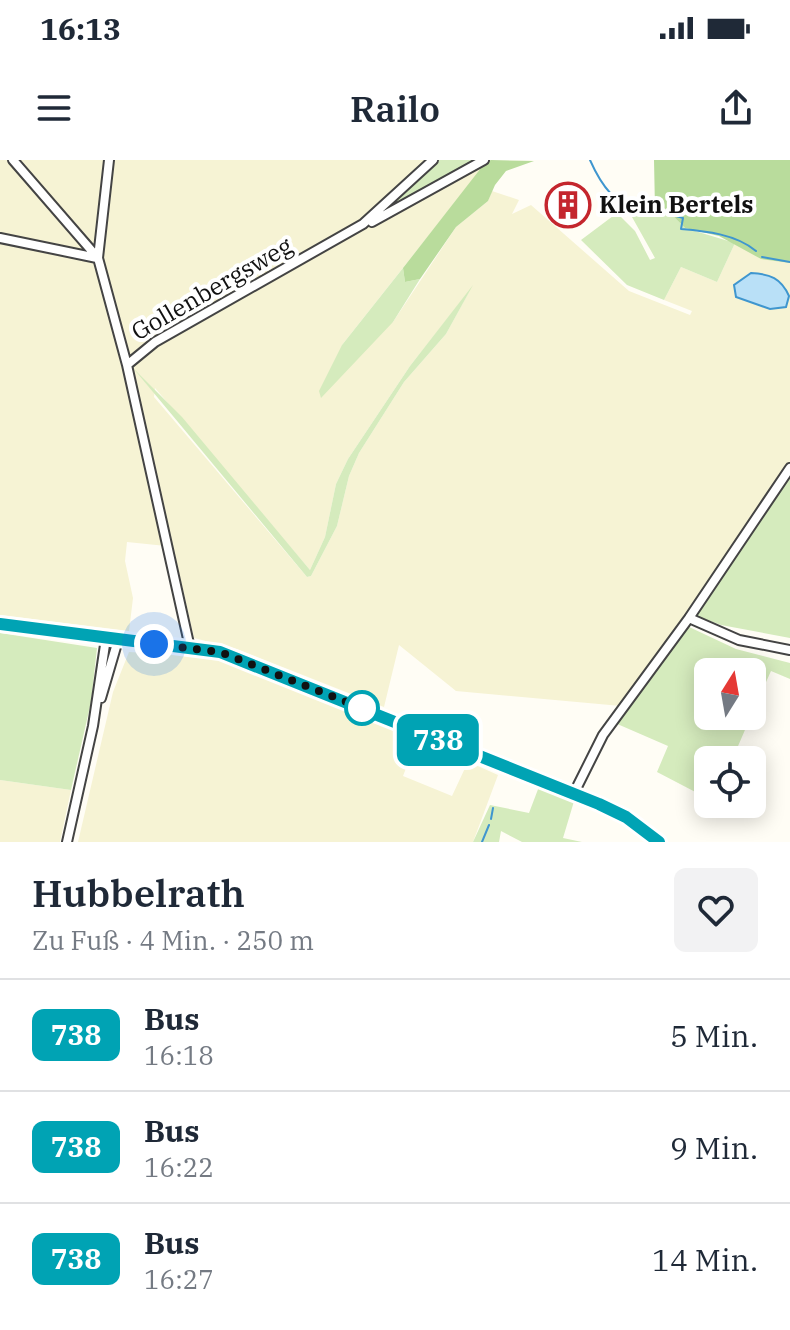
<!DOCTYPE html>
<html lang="de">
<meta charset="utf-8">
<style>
:root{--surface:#fff;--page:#f2f2f3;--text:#1f2937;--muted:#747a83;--line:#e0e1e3}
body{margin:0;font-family:"IBM Plex Serif",serif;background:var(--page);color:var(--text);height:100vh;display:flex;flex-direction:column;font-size:30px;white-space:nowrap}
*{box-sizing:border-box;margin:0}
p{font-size:26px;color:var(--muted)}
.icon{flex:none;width:44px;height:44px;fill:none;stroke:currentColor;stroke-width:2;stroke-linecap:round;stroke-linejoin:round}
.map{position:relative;height:682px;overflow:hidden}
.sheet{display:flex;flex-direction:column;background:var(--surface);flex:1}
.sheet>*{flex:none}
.badge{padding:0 16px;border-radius:12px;font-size:28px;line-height:52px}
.needle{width:52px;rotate:11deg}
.fabs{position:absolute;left:694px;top:498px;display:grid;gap:16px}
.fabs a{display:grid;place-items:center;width:72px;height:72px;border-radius:12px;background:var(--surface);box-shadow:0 4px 20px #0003;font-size:40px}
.you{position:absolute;width:40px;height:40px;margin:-20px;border:6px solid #fff;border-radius:50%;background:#1a73e8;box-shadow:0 0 0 12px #1a73e833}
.map>.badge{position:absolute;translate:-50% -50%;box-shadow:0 0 0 4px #fff}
.round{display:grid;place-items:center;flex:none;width:84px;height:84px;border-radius:12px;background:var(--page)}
.headline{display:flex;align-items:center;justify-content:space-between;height:136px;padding:0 32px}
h1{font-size:38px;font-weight:600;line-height:60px}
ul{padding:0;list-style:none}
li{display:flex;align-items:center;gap:24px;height:112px;padding:0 32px;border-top:2px solid var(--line)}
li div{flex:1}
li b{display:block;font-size:30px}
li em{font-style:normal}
li .badge{min-width:88px;font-weight:700;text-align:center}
.status{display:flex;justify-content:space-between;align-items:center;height:56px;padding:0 40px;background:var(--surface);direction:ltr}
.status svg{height:22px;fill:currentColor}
header{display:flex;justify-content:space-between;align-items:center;height:104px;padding:0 32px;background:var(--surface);font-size:36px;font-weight:600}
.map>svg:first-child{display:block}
.farmland{fill:#f6f3d4;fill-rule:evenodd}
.green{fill:#d5ebbd}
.forest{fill:#b9dc9c}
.water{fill:#b9e0f7;stroke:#3f96cf;stroke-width:2}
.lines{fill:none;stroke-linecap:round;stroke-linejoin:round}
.stream{stroke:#3f96cf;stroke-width:2}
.minor-casing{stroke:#444;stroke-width:12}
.major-casing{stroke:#222;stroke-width:14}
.minor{stroke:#fff;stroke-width:8}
.major{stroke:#f9d66b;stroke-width:10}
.line-casing{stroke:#fff;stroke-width:18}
.line{stroke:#00a3b4;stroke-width:12}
.walk{stroke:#111;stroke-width:8;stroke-dasharray:0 14.4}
.stop-dot{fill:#fff;stroke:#00a3b4;stroke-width:4}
.labels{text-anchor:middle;stroke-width:8;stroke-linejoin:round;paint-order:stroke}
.poi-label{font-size:24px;font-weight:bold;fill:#111;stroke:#fff;text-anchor:start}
.street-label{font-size:24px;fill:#111;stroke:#fff}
</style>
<div class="status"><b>16:13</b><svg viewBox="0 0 49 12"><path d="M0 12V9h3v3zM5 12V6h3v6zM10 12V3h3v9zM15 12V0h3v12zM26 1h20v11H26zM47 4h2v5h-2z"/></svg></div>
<header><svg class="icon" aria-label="menu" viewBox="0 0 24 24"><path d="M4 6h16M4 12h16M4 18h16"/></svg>Railo<svg class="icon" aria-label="share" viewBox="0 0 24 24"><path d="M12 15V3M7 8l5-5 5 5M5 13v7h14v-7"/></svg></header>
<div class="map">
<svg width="790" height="682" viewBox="0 0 790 682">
<rect width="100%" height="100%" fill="#fffdf5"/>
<path class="farmland" d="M0,0H10L88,89L84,92L0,76Z
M18,0H107L97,84L93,87Z
M112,0H430L361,63L133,196L127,194L102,98Z
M477,6L482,8L342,185L393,162L456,67L488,41L492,31L519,40L512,54L531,45L629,131L690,155L692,151L664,140L681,107L717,122L735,83L761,99L790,103V303L621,546L456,531L399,485L384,547L237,489L194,478L132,207L149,188ZM470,130L446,174L404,222L359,293L349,316L337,366L311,416L307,417L154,237L155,228L310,410L325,377L336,324L348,299L410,206Z
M0,80L97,102L166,386L127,382L125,401L133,438L129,471L0,455Z
M129,492L211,497L231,502L418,578L403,616L452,636L466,606L471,603L498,615L473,682H78L113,532Z
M0,620L71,630L60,682H0Z"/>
<path class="green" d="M436,0H478L374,58Z
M646,48L672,55L685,68L735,83L717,122L681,107L664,140L627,125L581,80L617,53L635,71L650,100L655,98L632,57Z
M403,108L405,122L420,119L393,162L321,238L319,231L342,185Z
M473,125L446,174L404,222L359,293L349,316L337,366L311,416L307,417L133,208L182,257L310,410L325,377L336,324L348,299L410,206Z
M790,312V478L721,465L696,456V450Z
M687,466L736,489L790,503V519L771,511L752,553V512H708V556H751L732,600H708V627L703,636L657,612L668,586L615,563Z
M0,473L97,488L91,542L71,630L0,620Z
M540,624L575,638L563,678L582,682H522L501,671L499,682H473L490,645L529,653Z"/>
<path class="forest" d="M491,0L534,1L506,11L495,25L488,41L456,67L420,119L405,122L403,108L481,8L477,6Z
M654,0H790V103L761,99L719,76L685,68L672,55L655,49Z"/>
<path class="water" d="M751,113C770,114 781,118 789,136L786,147L770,149L736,137L734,125Z"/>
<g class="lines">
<path class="stream" d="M590,0C598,18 613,44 634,47C644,48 648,42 659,46L666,53L683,58L681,69C705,71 736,74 756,91
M762,97L790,102
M491,659L493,648
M482,682L489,665"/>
<g class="minor-casing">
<path id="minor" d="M13,0L98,98L127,205
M372,62L484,0
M0,78L97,98
M98,98L109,0
M689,458L739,480L790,490
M190,488L127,205L155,182L363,64L433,0
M101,538L118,480
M574,633L603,575L689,458L790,308
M67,682L93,566L106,478"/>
</g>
<g class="major-casing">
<path id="major" d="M0,464L220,492L599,644L626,657L659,682"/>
</g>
<use href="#minor" class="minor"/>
<use href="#major" class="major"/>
</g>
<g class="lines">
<g class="line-casing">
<path id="line" d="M0,464L220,492L599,644L626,657L659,682"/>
</g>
<use href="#line" class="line"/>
<path class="walk" d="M154,484L220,492L362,548"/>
</g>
<defs>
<g id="building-ring" transform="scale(2.3)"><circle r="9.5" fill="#fff" stroke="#c4262e" stroke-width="1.5"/><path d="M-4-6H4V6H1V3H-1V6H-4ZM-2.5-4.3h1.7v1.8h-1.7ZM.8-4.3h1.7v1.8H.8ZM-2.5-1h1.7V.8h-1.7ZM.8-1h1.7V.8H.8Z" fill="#c4262e"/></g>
</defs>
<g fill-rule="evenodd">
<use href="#building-ring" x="568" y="45"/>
</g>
<circle class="stop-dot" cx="362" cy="548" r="16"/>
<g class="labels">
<g class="poi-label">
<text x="599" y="53">Klein Bertels</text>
</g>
<g class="street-label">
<text transform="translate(212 129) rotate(-30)" y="8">Gollenbergsweg</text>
</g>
</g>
</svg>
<div class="fabs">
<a><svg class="needle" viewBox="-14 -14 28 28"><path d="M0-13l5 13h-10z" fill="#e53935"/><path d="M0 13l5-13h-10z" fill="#747a83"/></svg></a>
<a><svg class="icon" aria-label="locate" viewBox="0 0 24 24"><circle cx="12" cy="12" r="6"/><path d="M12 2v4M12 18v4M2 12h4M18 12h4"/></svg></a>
</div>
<div class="you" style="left:154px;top:484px"></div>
<b class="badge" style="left:438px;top:580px;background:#00a3b4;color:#fff">738</b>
</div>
<section class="sheet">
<div class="headline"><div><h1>Hubbelrath</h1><p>Zu Fuß · 4 Min. · 250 m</p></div><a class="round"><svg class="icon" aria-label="heart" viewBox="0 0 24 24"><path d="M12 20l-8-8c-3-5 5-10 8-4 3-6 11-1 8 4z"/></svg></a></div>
<ul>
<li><span class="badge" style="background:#00a3b4;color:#fff">738</span><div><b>Bus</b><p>16:18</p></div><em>5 Min.</em></li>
<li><span class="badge" style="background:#00a3b4;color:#fff">738</span><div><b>Bus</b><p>16:22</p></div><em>9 Min.</em></li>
<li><span class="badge" style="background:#00a3b4;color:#fff">738</span><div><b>Bus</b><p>16:27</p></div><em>14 Min.</em></li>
</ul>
</section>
